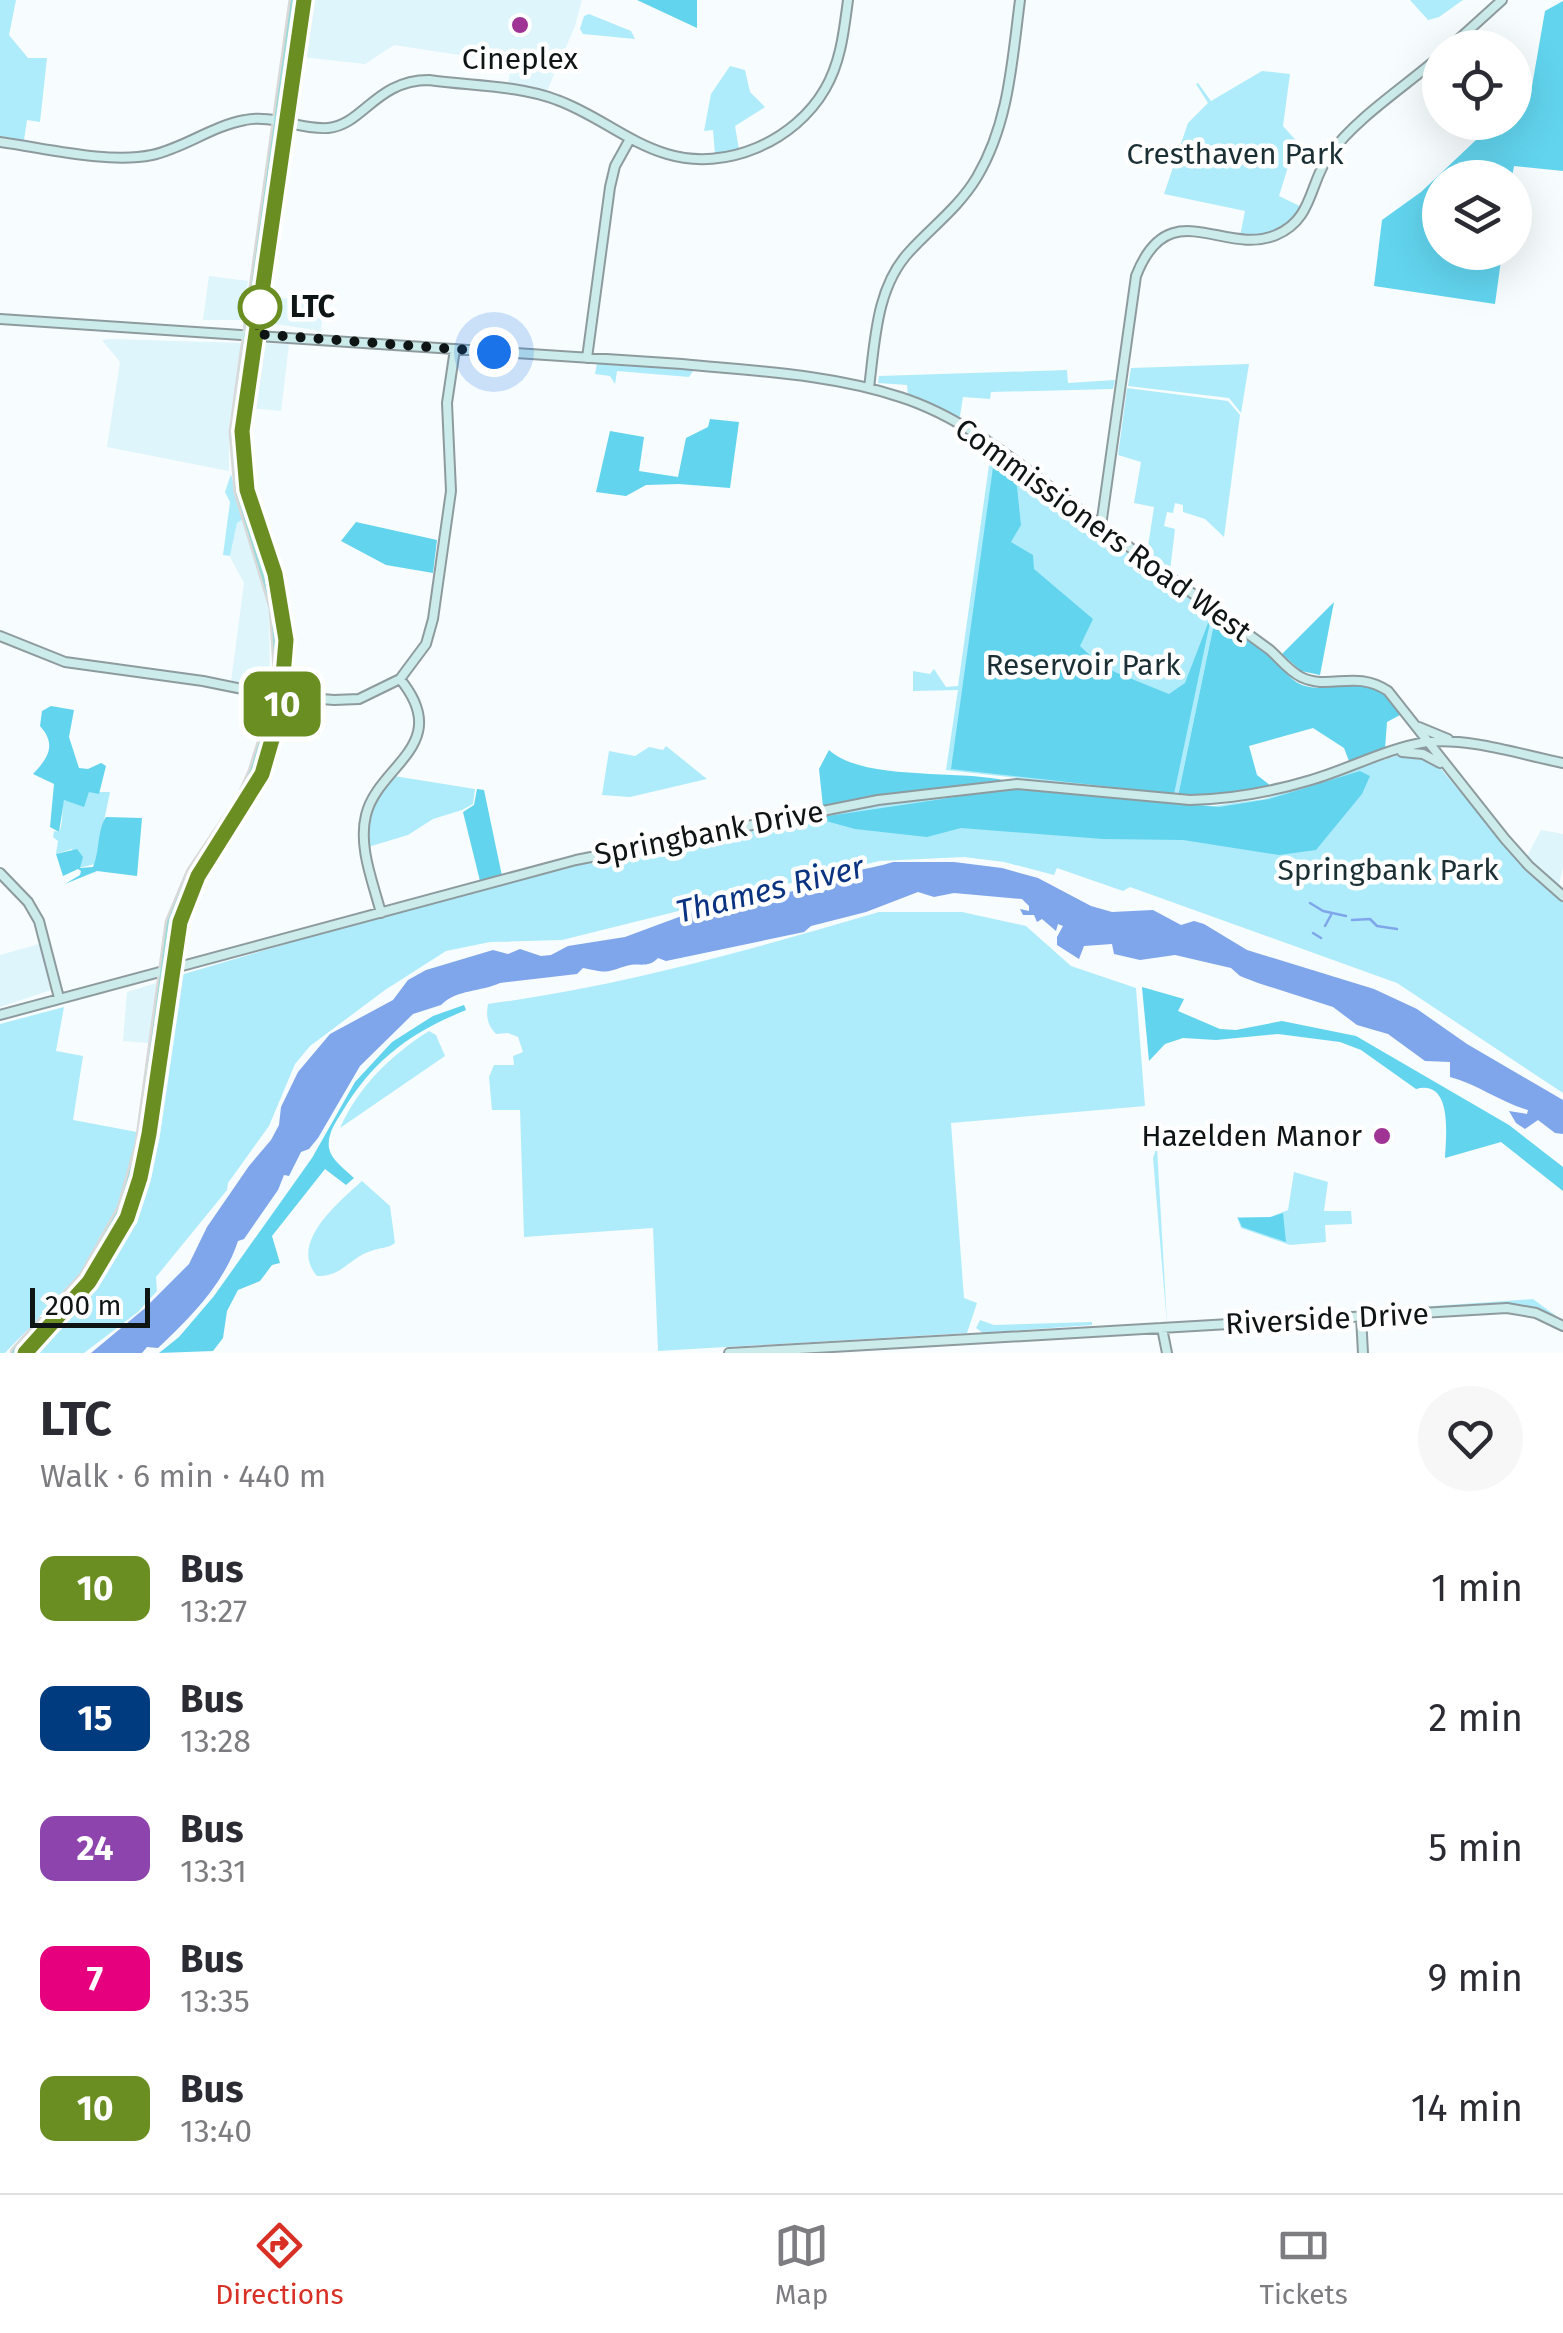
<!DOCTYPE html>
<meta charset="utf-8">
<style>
:root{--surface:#fff;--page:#f7f7f7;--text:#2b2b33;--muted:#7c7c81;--line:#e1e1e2;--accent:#d93025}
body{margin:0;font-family:"Fira Sans",sans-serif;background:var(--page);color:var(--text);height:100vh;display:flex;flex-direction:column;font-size:38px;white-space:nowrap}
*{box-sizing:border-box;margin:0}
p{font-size:32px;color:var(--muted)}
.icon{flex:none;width:55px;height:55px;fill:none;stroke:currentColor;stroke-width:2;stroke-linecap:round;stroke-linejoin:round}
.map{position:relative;height:1353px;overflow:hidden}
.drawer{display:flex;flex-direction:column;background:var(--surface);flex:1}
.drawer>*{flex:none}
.badge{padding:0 20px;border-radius:15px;font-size:35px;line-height:65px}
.buttons{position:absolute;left:1422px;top:30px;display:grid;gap:20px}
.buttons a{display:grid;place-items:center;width:110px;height:110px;border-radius:50%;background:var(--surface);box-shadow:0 10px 40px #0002;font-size:50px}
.scale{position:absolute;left:30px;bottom:25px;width:120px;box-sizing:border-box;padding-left:10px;border:5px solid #0f1415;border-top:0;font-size:28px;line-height:35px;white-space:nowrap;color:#0f1415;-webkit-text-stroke:8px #fff;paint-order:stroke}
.you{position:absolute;width:50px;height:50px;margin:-25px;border:8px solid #fff;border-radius:50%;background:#1a73e8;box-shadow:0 0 0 15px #1a73e833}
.map>.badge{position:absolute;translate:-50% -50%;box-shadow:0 0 0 5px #fff}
.round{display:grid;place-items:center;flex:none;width:105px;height:105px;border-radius:52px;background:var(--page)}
.overview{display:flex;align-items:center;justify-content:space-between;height:170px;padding:0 40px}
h1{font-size:48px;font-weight:700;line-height:75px}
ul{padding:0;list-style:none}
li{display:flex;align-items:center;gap:30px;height:130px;padding:0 40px}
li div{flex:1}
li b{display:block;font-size:38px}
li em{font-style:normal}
li .badge{min-width:110px;font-weight:700;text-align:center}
.tabs{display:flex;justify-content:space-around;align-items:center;height:140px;border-top:2px solid var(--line);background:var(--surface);font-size:28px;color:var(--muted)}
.tabs a{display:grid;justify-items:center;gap:5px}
.tabs .on{color:var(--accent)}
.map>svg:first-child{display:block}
.built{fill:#ddf5fb}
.green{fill:#afecfb}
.forest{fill:#62d4ee}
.water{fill:#7fa5ea}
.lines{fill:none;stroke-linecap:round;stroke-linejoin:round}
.stream{stroke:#7fa5ea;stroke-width:2.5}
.secondary-casing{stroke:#8e9b9e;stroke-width:12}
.primary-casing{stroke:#d9d9da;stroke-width:15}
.secondary{stroke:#cbeceb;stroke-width:8}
.primary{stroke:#98dad7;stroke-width:10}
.line-casing{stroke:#fff;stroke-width:22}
.line{stroke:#6b8e23;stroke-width:15}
.walk{stroke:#0f1415;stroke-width:10;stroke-dasharray:0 18}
.poi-dot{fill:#9f3495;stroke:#fff;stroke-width:4}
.stop-dot{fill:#fff;stroke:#6b8e23;stroke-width:5}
.labels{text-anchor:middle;stroke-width:9;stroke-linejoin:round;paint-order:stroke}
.poi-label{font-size:30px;fill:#0f1415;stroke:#fff}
.park-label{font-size:30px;fill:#1b3035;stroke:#fff}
.stop-label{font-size:30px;font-weight:bold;fill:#0f1415;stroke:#fff;text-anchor:start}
.street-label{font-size:30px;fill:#0f1415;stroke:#fff}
.water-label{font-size:32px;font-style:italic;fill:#0a3481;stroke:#fff}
</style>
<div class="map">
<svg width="1563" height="1353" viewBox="0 0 1563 1353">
<rect width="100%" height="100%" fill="#f7fcfe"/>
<path class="built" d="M308,0H582L575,26L546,93L508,87L511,63L394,45L365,64L302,57Z
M209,276L248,281L242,320H203Z
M268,297L323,301L321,331L270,323L266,314Z
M109,339L243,343L229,425V471L107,447L120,362L102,340Z
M264,343L289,344L281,411L251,408L260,345Z
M243,519L269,603L270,688L231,682L244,583L230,557L237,522Z
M1541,830L1563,834V867L1559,885L1526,858Z
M39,944L51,990L0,1007V955Z
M156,983L149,1043L123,1041L127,992Z"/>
<path class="green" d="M0,0H16L9,35L28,58H47L40,122L27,120L24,140L0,136Z
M1410,0H1463L1439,17L1428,20Z
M589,14L631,31L635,39L583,34L580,29L584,16Z
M730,66L745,70L750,92L765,107L735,126L739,150L715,154L713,130L704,131L711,94Z
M1262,71L1290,74L1283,126L1300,145L1287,170L1279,196L1306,209L1267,236H1240L1245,211L1164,194L1188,123L1208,103L1196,84L1198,83L1211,101Z
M597,363L690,368L693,371L689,377L617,371L615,384L610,376L595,374Z
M1249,364L1241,413L1229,398L1128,386L1131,368Z
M1067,370L1068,383L1115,380L1113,389L991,392L990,399L963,397L960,416L955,420L908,396L907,385L878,383L879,376Z
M1127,388L1228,401L1240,415L1224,537L1205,519L1183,512V505L1175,503L1173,513L1167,512L1164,526L1175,529L1170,571L1147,553L1154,507L1134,503L1141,462L1118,455Z
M991,451L1216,614L1178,796L946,770L958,690L913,691V671L930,674L934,669L946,687L958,686Z
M231,474L243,519L237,523L230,556L223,555L230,502L225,492Z
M666,746L707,779L630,797L602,795L609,751L635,756L649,747L663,750Z
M1402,754L1423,756L1441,769L1525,868L1563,901V1093L1397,983L1130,887L1123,891L1057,868L1054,875L1004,862L964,857L879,861L562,940L490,942L446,951L385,990L310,1046L295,1064L269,1126L228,1183L227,1190L156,1277L157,1291L138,1312L84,1353H35C68,1318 103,1283 126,1239C166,1160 167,1063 177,976L333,930L576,865L826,813L1009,788L1213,806L1264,799Z
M394,776L475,789L473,804L462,810L433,819L408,835L368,847C362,817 377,798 394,776Z
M89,792H110L95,864L79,868L72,849L56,854L58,841L53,837L54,831L59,832C64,822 61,810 64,800L70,801Z
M879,912H962L1026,926L1071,966L1136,988L1145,1106L951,1123L964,1298L977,1303L967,1333L658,1351L653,1228L524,1237L520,1110H492L489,1077L494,1065H514L513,1056L523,1052L518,1037L508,1033L496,1034C487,1024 486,1017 488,1004C621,986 750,950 879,912Z
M64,1007L56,1051L83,1056L73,1120L137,1132C130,1177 115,1223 89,1261C67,1295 32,1324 5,1353H0V1024Z
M429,1031L436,1035L445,1056L340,1128C359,1086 391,1055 429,1031Z
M1157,1147L1167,1323L1356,1311L1167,1324L1153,1158Z
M1294,1172L1328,1182L1324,1211H1351L1352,1224L1325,1225L1326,1242L1290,1245L1241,1228L1237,1217H1270L1288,1210Z
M362,1181L390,1206L395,1243C387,1249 381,1247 371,1251C349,1258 342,1277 317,1276C288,1243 339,1202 362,1181Z
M1533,1299L1563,1321L1530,1307L1505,1304L1363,1311Z
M980,1320L994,1325L1092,1322V1325L983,1333L976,1328Z"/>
<path class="forest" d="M637,0H697V28Z
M1563,1V171L1514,166L1512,177L1440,178V252L1502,253L1495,304L1374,286L1382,220L1421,192L1494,123L1515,122V102L1532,86L1545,11Z
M710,419L739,422L730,488L679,484L646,485L626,496L596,492L610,431L644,437L639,471L678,477L686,438L708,427Z
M995,453L1015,468L1021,525L1011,542L1033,555L1034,569L1093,619L1080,646L1098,663L1117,673L1169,694L1185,683L1212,613L1174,794L951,769Z
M356,522L437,540L433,573L386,565L341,541Z
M1334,602L1320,675L1301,671L1282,654Z
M1216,614C1233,627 1252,639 1268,653C1280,663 1287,679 1302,685C1344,699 1360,654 1400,715L1387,722L1385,749L1349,761L1344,748L1313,728L1249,746L1257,775L1271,786L1222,796H1178Z
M51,706L74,710L69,737L79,768L88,769L101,763L106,766L99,794L89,792L84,807L64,800L59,832L50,827L54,784L33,774C48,758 57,745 40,726L42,711Z
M829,750C864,782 961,769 1007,781L823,807L819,769Z
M1360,771L1370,776L1362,794L1316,850L1279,855L1183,840L1103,839L961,828L927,837L855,829L815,818L1009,789L1219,807L1269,799Z
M477,789L484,790L502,876L480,881L463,812L474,805Z
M106,817L142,818L137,876L97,871L65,884L80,875L81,871L78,869L63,876L56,854L77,849L83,857L80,868L93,867C100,851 97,830 106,817Z
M1142,987L1184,999L1178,1011L1220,1029L1236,1030L1282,1021L1356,1036L1509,1125L1563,1167V1191L1501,1142L1445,1158C1446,1136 1453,1079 1416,1089L1361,1050L1340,1042L1278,1034L1216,1040L1183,1038L1165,1044L1149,1061Z
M464,1005L466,1010C410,1033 374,1059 342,1112C335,1123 327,1135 329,1148C331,1160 346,1170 354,1178L346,1185L325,1169L272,1236L280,1263L272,1265L260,1281L238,1290L227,1311L223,1338L213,1351L159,1353L179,1337L214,1296L312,1158L355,1082L392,1042L433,1016Z
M1283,1213L1286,1242L1242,1227L1238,1218L1271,1217Z"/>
<path class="water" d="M893,862H954L1002,868L1038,878L1091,906L1112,912L1153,910L1181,925L1194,921L1204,924L1247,950L1374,989L1417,1009L1467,1044L1563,1100V1134L1555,1133L1538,1120L1525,1129L1516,1123L1509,1111L1527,1114L1528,1110C1500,1102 1477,1084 1450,1077V1062L1425,1061L1388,1034L1357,1025L1333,1007L1258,983L1240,976L1231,968L1175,955L1140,960L1114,954L1112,944L1084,946L1079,959L1057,945V937L1063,926L1058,924L1056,931L1042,919L1037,922L1034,915H1023L1020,909L1029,911V906L1022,899L954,893L934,897L918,892L866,912L811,926L804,932L666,961L658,958C648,969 639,962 626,966C604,973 607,973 583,968L577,974L500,983C481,992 457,989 441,1005L413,1014L360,1066L318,1138L309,1149L301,1152L289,1176L284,1175L278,1190L244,1239L238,1241C224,1284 190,1318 158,1348L147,1347L142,1353H91L144,1309L189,1264L207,1227L249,1166L271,1140L279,1125L281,1107L298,1072L330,1034L393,1000L408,980L426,970L493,950L508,954L520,949L541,956L551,955L568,946L625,937L687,914L721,910L797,890L823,893C840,868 866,871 893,862Z"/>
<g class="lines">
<path class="stream" d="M1310,903L1323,911L1346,916
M1352,920L1370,919L1377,926L1397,929
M1325,926L1331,915
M1313,933L1321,938"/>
<g class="secondary-casing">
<path id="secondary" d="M1449,48L1502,0
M0,142C45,148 108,164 152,155C184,148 212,126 245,120C272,114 300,130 328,128C363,125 376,80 429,80C470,86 518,85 557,100C596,114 627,142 667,154C726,172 795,141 825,89C841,62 844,30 848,0
M0,319L682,364C754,371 831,374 900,397C967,418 1025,469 1080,510C1143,558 1207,604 1270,650C1280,659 1289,671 1301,677C1330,691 1355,669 1388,691L1505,839L1529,866L1563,896
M587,358L610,187L615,166L630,139
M869,388C875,341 876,287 910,251C933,226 959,207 977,177C1009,123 1012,61 1020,0
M1101,526L1136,276C1169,191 1223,257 1276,235C1314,219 1309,182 1330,154C1357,117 1406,86 1440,56
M0,636L65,662L203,681L272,695L334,700L359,699L400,679L426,644L433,619L451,491L447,403L455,349
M1419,727L1448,739
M1402,752L1423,754L1440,763
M0,873L28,902L39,921L59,998
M381,913C373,882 358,847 366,815C378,765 454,745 400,679
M0,1015L576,860L878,800L1017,784L1190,800C1232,799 1271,792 1311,780C1349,769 1387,748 1427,742C1467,737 1523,755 1563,763
M1361,1317L1363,1353
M1162,1328L1167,1353
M729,1353L1507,1308L1536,1313L1563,1326"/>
</g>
<g class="primary-casing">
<path id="primary" d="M298,39L304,0
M282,147L288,110
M255,340L262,293
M170,983L180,922L195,884
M17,1353L86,1277L124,1209L142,1144L172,923L193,873L243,799L255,772L274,711L280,669L276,607L241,492L236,432L296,0"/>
</g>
<use href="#secondary" class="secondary"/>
<use href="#primary" class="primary"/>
</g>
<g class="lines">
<g class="line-casing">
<path id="line" d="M25,1353L89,1282L127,1218L140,1178L149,1134L180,922L198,876L262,774L280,712L286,640L275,574L247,490L242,431L304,0"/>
</g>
<use href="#line" class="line"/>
<path class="walk" d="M260,307L256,334L494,352"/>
</g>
<g class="poi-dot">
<circle cx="520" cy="25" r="10"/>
<circle cx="1382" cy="1136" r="10"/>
</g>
<circle class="stop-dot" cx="260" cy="307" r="20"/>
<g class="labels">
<g class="poi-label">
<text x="520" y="69">Cineplex</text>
<text x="1362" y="1146" text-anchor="end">Hazelden Manor</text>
</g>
<g class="park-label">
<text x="1235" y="164">Cresthaven Park</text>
<text x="1083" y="675">Reservoir Park</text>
<text x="1388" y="880">Springbank Park</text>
</g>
<g class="stop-label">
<text x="290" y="317">LTC</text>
</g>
<g class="street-label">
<text transform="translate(1103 530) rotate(36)" y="10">Commissioners Road West</text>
<text transform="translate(709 833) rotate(-11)" y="10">Springbank Drive</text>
<text transform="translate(1327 1319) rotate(-3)" y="10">Riverside Drive</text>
</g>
<g class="water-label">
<text transform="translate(770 889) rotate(-14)" y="11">Thames River</text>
</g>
</g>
</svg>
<div class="buttons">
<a><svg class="icon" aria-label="locate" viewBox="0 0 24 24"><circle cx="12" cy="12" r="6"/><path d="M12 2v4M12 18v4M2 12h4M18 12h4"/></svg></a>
<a><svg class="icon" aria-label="layers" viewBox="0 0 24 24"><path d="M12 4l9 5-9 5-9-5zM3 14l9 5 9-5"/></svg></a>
</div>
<div class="scale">200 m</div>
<div class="you" style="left:494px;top:352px"></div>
<b class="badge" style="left:282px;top:704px;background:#6b8e23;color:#fff">10</b>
</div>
<section class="drawer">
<div class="overview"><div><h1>LTC</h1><p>Walk · 6 min · 440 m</p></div><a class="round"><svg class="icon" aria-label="heart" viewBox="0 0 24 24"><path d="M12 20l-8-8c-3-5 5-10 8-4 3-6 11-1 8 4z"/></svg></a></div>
<ul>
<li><span class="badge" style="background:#6b8e23;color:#fff">10</span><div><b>Bus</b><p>13:27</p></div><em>1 min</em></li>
<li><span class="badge" style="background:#003b80;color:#fff">15</span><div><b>Bus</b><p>13:28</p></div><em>2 min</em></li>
<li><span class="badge" style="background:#8e44ad;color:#fff">24</span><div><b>Bus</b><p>13:31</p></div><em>5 min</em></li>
<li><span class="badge" style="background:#e6007e;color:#fff">7</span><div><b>Bus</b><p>13:35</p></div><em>9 min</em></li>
<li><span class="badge" style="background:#6b8e23;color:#fff">10</span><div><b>Bus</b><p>13:40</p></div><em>14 min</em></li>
</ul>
</section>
<nav class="tabs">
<a class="on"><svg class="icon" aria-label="directions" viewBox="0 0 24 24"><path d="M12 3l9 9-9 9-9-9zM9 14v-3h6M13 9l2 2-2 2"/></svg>Directions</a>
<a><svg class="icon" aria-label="map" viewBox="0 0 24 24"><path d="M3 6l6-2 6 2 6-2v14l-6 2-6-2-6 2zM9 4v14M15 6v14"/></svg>Map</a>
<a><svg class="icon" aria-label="tickets" viewBox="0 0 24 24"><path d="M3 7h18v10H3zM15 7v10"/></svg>Tickets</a>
</nav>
